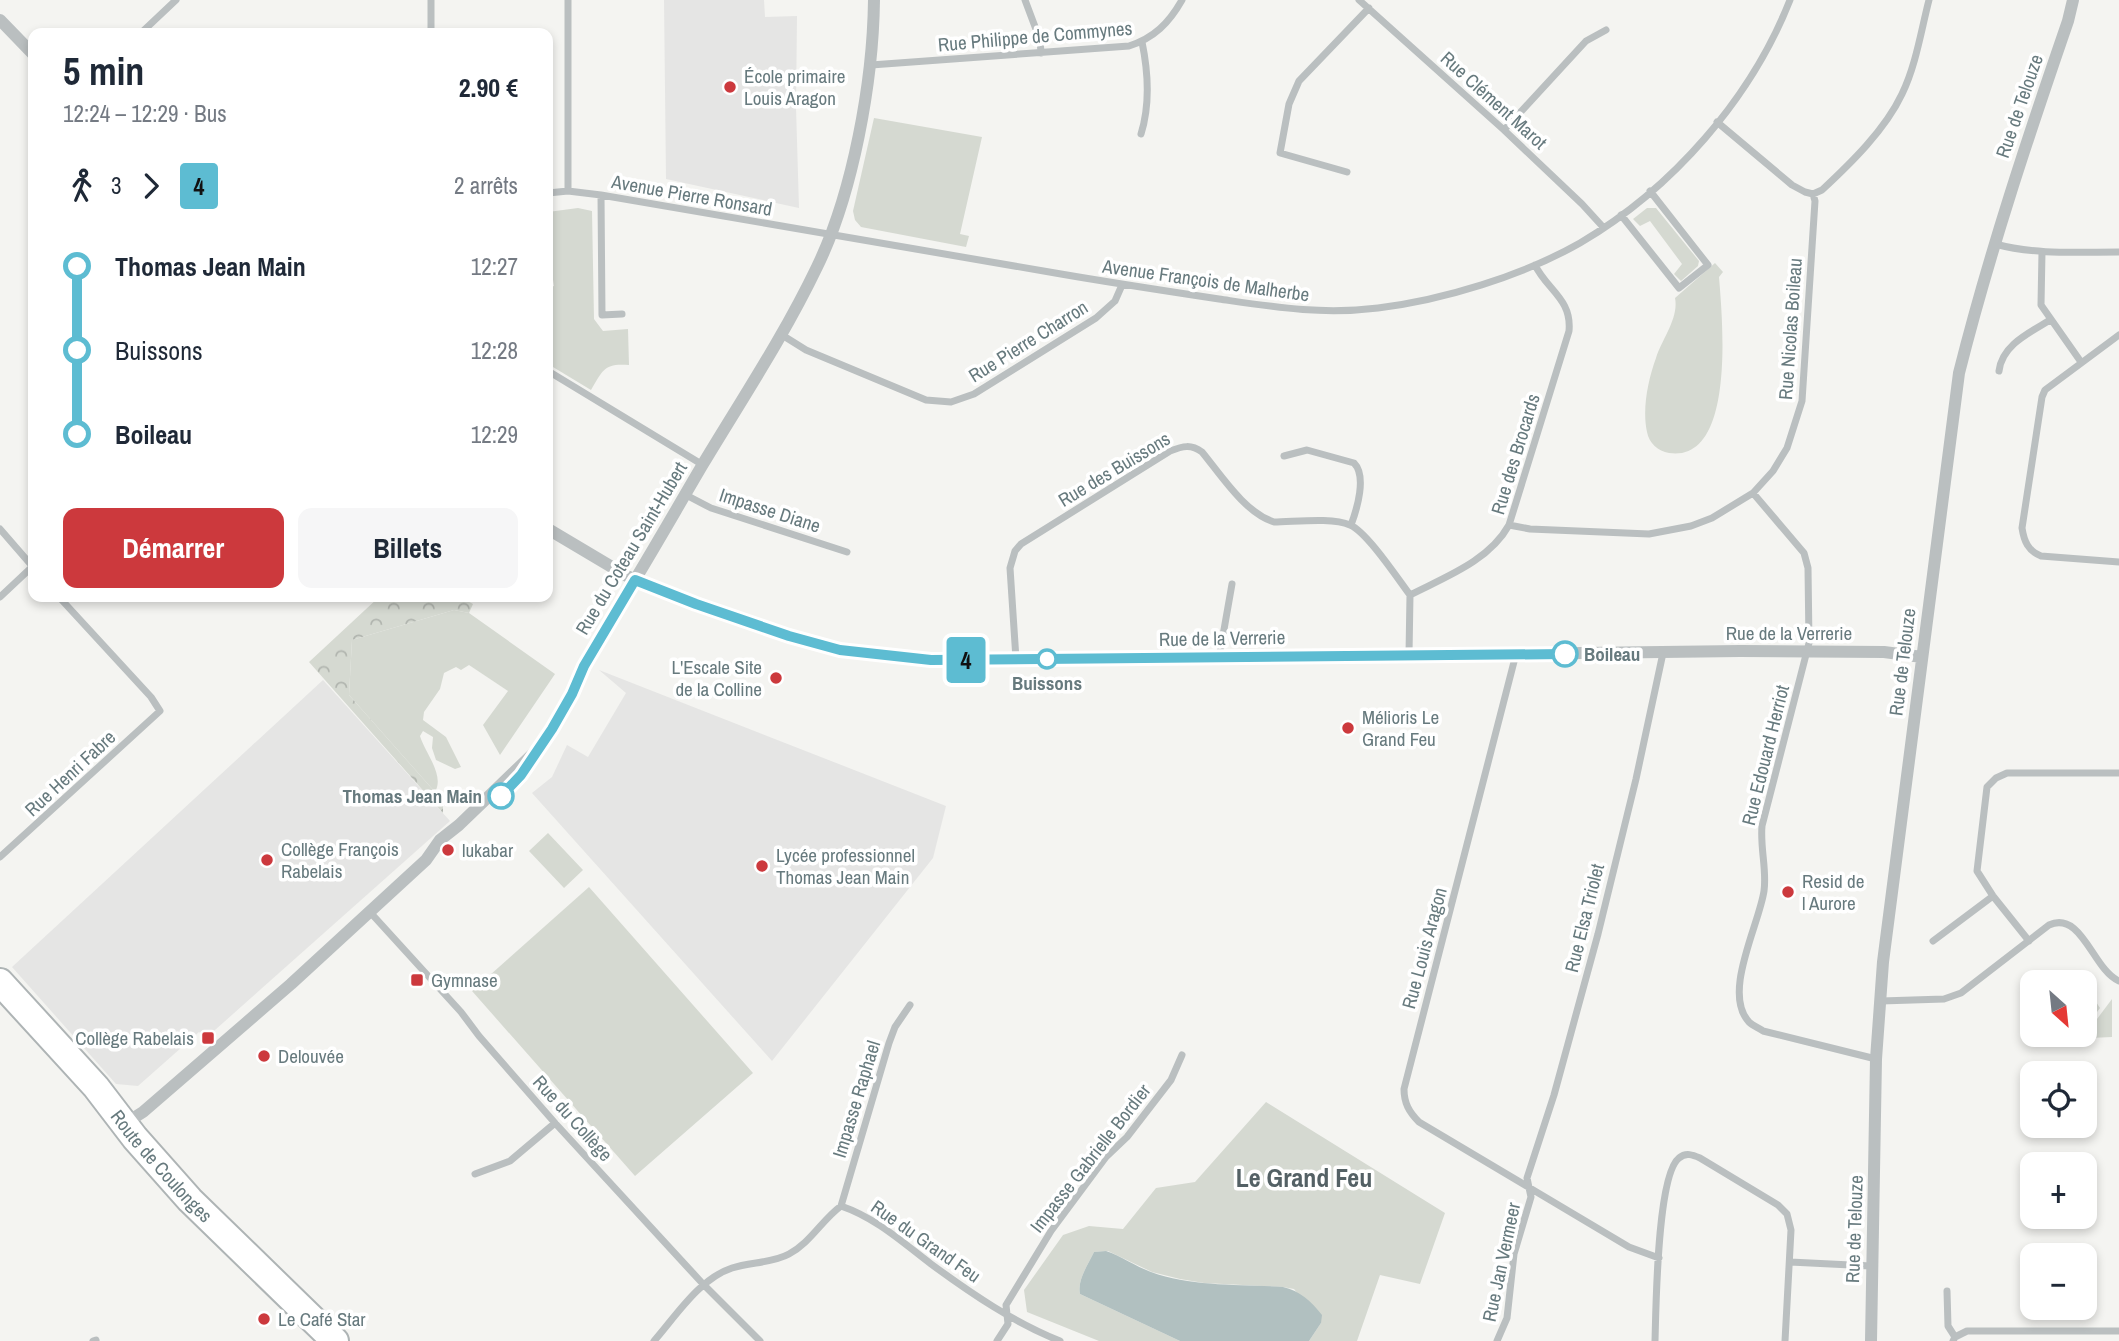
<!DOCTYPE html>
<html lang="fr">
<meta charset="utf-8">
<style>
:root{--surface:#fff;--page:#f6f6f7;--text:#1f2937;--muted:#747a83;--accent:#cc393d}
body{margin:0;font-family:"Archivo Narrow",sans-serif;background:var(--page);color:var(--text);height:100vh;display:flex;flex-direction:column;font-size:26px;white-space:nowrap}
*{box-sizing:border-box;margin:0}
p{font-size:23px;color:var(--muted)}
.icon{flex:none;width:38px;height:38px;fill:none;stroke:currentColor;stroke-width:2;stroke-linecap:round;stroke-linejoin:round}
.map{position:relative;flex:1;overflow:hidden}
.panel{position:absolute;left:28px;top:28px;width:525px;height:574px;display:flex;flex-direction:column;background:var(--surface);border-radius:14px;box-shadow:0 4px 10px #0003}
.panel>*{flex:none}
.badge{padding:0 14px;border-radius:5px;font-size:24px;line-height:46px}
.needle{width:46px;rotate:153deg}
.controls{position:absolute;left:2020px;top:970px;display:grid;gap:14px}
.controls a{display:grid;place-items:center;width:77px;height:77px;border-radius:14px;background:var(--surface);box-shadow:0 4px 10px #0003;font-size:35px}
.map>.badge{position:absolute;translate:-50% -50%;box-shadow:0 0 0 4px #fff}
.legs{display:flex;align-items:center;gap:10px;height:77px;padding:0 35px;font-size:23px}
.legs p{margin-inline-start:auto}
.overview{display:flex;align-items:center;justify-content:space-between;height:119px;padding:0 35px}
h1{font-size:38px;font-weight:800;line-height:52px}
.button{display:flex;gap:14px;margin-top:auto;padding:14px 35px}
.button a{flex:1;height:80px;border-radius:14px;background:var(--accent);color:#fff;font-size:28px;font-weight:800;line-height:80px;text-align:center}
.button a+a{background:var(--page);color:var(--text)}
ul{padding:0 35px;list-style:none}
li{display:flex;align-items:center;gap:24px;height:84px;font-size:26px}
li i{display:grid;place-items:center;width:10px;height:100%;margin:0 9px;background:currentColor}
li i::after{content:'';width:18px;height:18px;margin:-9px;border:5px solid;border-radius:50%;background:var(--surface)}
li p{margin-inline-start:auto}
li:first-child i{background:linear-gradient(#0000 50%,currentColor 0)}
li:last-child i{background:linear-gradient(currentColor 50%,#0000 0)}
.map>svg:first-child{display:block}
.built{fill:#e5e5e4}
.green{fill:#d5d9d1}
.forest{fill:url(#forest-crowns)}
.water{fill:#b1c0c0}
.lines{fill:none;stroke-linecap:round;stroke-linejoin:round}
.primary-casing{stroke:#aeb4b5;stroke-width:30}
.minor{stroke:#babfc0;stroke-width:7}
.tertiary{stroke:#babfc0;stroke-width:12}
.primary{stroke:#fff;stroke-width:26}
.line-1-casing{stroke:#fff;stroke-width:16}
.line-1{stroke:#5dbcd2;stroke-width:10}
.poi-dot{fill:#cc393d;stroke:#fff;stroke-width:2.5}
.stop-1-dot{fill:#fff;stroke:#5dbcd2;stroke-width:3.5}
.labels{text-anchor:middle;stroke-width:7;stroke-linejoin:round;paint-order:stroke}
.street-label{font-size:19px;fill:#677a7e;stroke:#fff}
.poi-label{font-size:19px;fill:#677a7e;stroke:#fff;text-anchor:start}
.stop-label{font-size:19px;font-weight:bold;fill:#677a7e;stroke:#fff;text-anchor:start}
.district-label{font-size:26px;font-weight:bold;fill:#546165;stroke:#fff}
</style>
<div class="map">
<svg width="2119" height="1341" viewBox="0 0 2119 1341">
<defs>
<pattern id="forest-crowns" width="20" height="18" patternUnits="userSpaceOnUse" patternTransform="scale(1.75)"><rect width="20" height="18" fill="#d5d9d1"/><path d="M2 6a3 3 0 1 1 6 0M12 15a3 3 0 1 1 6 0" fill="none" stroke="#b1b5af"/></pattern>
</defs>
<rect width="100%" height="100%" fill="#f4f4f1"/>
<path class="built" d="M664,0H764L765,17L797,16L796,107L799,208L666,179Z
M599,670L946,806L933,858L772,1061L532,793L552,777L567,745L588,757L626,693Z
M323,680L450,821L206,1038L199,1032L138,1086L116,1084L12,967Z"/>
<path class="green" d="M874,118L982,137L960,234L969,236L966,247L861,227L855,220L853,211Z
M578,208L592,211L594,319L603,331L628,329L629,365C604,363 603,370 591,390L548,364V288L554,286L548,248V212Z
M1647,208H1656L1699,261L1698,266L1681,281L1674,274L1682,264L1650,221L1640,226L1633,219Z
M1715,263L1723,272L1719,277C1722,315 1737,463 1669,453C1658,451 1649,443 1647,432C1642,409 1648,380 1656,358C1662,339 1679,318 1675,298Z
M454,610L469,613L555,674L500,755L483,725L508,691L469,665L461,670L456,667L444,673L440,689L424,712L423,720L446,737L461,767L455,769L436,760L432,748L433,737L423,731L420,736C425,753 445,775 435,792L349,695L352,640Z
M548,833L583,870L564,888L529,851Z
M589,887L753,1073L635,1176L472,991Z
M2112,999V1037L2047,1040L2054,1034H2084V1012L2096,1002L2100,1008L2091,1020L2094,1023Z
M1266,1102L1445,1213L1420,1284L1380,1275L1357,1341H1309L1321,1323L1294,1289L1283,1287L1204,1283L1180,1279L1152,1272L1108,1251L1094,1252C1088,1265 1077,1280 1080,1294L1180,1341H1099L1027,1312L1024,1290L1063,1235L1089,1226L1123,1229L1156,1188L1195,1182Z"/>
<path class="forest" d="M379,597H460L473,604L469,613L454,610L352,640L349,695L435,792L443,804V813L309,662Z"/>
<path class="water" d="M1106,1251C1121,1256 1135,1266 1151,1272C1192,1287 1239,1284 1283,1287C1300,1291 1311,1301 1322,1315L1321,1323L1309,1341H1180L1080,1294C1077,1280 1088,1265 1094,1252Z"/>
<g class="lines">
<g class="primary-casing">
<g id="primary">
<path id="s1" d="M0,982L96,1087L135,1138L190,1200L335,1341"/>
</g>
</g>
<path class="minor" d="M431,0V33
M568,0V191
M1025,0L1040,40L1041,53
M1359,0L1504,130L1582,204L1603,227
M141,33L176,0
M871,65L1129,46C1154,38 1169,23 1182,0
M1717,122L1792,185L1805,192L1813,194L1822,190C1851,163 1885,130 1902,94C1916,65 1921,31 1929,0
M1504,130L1586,41L1606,30
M1141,134C1150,105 1148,71 1142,42
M1347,172L1280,153L1289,104L1299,81L1369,8
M548,193L568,191L601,195C754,220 907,247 1061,274C1113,283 1166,291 1219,299C1274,307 1321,315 1378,308C1443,300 1522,276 1580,243C1672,189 1751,99 1790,0
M601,195L602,315L622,314
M1621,215L1679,288L1708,265L1650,191
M1995,244C2036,255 2077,252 2119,252
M2042,252L2041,305L2081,362
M782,335L806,350L926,400L951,402L974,394L1096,318L1115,301L1122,285
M2119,335L2045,390L2042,397L2022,528C2024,541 2028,551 2041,556L2119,562
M548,371L703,465
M1999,371C2002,345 2029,333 2050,320
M1284,456L1307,450L1354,463C1367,476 1357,509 1351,525
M1753,493L1804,553L1808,568L1809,643L1762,826C1760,848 1767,870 1764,891C1759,925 1722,993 1749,1022C1753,1026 1759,1028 1763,1031L1876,1059
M686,495L711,508L847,552
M1509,525L1530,529L1649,534L1691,526L1712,518L1753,493L1773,471L1787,448L1802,401L1815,201L1813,194
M0,529L33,567
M0,597L33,566
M1409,654L1410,595C1445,577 1489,561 1509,525L1569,331C1572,299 1547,290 1535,265
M1516,654L1404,1089C1404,1103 1409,1112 1419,1122L1629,1247L1659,1258
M1219,658L1232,584
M1016,659L1010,568L1015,551L1021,544L1170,451C1183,446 1191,444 1202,452C1221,475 1245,513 1274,522C1294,522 1332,517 1350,525C1367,532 1398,579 1410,595
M0,857L160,711L151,697L59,597
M369,911L461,1012L479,1036L555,1123L703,1284L760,1341
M1933,941L1993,896
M2029,941L1993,896L1977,871L1987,787L1996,778L2007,773H2119
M1881,1001L1944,999L1961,993L2049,925C2082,910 2093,970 2119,981
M475,1174L510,1161L555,1123
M841,1206L889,1043L895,1027L910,1005
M1790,1262L1871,1266
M1947,1291L1948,1326L1955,1337
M93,1341L96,1340
M654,1341C676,1316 699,1279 732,1268C750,1262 773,1263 789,1254C810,1243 822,1220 841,1206C876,1218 902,1242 931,1264C972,1294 1013,1322 1060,1341
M997,1341L1008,1324L1006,1305L1051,1231L1106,1157L1127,1137L1171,1080L1182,1055
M1497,1341L1507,1318L1514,1254L1531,1197L1527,1178L1554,1095L1598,934L1636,779L1663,653
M1655,1341C1656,1309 1657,1175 1679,1158C1686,1152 1693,1155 1700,1158L1778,1205L1787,1214L1791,1230L1785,1341
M1953,1341L1955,1337L1967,1331H2119"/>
<path class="tertiary" d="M0,20L33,54
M548,529L627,576L680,599L789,636L840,650L903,658L931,660L1090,659L1740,651L1884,652L1922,657
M124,1124L143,1112L291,984L426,860L440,840L459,825L539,748L572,694L584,665L603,632C638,577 670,520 703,464C742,399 784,336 817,267C853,193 873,82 874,0
M1871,1341L1876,1059L1883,962L1959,373C1989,254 2028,137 2068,21L2073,0"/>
<use href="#primary" class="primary"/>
</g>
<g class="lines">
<g class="line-1-casing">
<path id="line-1" d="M501,796L521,775L552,729L572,694L584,666L635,580L696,604L789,636L840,650L931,660L1565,654"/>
</g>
<use href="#line-1" class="line-1"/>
</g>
<g class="poi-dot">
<circle cx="730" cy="87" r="7"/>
<circle cx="776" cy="678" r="7"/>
<circle cx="1348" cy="728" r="7"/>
<circle cx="448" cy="850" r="7"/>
<circle cx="267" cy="860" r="7"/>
<circle cx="762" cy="866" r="7"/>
<circle cx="1788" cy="892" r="7"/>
<rect x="410" y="973" width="14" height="14" rx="3.5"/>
<rect x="201" y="1031" width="14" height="14" rx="3.5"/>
<circle cx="264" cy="1056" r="7"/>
<circle cx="264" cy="1319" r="7"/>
</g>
<g class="stop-1-dot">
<circle cx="1565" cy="654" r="12"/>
<circle cx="1047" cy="659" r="9"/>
<circle cx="501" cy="796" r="12"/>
</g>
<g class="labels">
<g class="street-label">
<text transform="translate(1035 36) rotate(-5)" y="7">Rue Philippe de Commynes</text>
<text transform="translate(1494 100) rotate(42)" y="7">Rue Clément Marot</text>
<text transform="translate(2019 106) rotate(-71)" y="7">Rue de Telouze</text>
<text transform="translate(692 195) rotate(10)" y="7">Avenue Pierre Ronsard</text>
<text transform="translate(1206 280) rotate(8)" y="7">Avenue François de Malherbe</text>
<text transform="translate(1790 329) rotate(-86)" y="7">Rue Nicolas Boileau</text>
<text transform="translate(1028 341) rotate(-32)" y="7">Rue Pierre Charron</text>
<text transform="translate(1515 454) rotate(-73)" y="7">Rue des Brocards</text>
<text transform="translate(1114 469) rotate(-31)" y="7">Rue des Buissons</text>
<text transform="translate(770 510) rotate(18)" y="7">Impasse Diane</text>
<text transform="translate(631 548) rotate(-59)" y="7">Rue du Coteau Saint-Hubert</text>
<text x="1789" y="640">Rue de la Verrerie</text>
<text transform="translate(1222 638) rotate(-1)" y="7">Rue de la Verrerie</text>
<text transform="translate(1902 662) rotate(-83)" y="7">Rue de Telouze</text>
<text transform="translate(1765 755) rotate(-76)" y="7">Rue Edouard Herriot</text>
<text transform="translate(70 773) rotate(-43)" y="7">Rue Henri Fabre</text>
<text transform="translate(1584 918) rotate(-76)" y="7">Rue Elsa Triolet</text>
<text transform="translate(1424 948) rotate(-75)" y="7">Rue Louis Aragon</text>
<text transform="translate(856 1099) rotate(-73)" y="7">Impasse Raphael</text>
<text transform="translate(573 1118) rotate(48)" y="7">Rue du Collège</text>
<text transform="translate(1090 1158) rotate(-52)" y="7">Impasse Gabrielle Bordier</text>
<text dy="7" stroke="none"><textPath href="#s1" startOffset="245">Route de Coulonges</textPath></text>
<text transform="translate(1854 1229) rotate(-88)" y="7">Rue de Telouze</text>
<text transform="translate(926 1241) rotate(35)" y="7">Rue du Grand Feu</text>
<text transform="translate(1501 1262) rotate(-78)" y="7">Rue Jan Vermeer</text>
</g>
<g class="poi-label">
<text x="744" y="83">École primaire<tspan x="744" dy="22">Louis Aragon</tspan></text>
<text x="762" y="674" text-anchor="end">L'Escale Site<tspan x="762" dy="22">de la Colline</tspan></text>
<text x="1362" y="724">Mélioris Le<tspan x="1362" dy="22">Grand Feu</tspan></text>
<text x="281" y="856">Collège François<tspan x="281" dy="22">Rabelais</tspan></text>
<text x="462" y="857">lukabar</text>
<text x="776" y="862">Lycée professionnel<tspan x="776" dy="22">Thomas Jean Main</tspan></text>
<text x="1802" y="888">Resid de<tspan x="1802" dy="22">l Aurore</tspan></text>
<text x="431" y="987">Gymnase</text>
<text x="194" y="1045" text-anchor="end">Collège Rabelais</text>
<text x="278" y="1063">Delouvée</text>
<text x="278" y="1326">Le Café Star</text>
</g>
<g class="stop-label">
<text x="1584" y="661">Boileau</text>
<text x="1047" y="690" text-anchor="middle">Buissons</text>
<text x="482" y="803" text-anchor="end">Thomas Jean Main</text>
</g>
<g class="district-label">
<text x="1304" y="1187">Le Grand Feu</text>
</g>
</g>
</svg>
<div class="controls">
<a><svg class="needle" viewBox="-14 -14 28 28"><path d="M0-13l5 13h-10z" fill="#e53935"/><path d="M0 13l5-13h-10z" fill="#747a83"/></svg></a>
<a><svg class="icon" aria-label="locate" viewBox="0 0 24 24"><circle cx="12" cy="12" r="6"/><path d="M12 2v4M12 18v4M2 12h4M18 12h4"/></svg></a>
<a>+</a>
<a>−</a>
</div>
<b class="badge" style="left:966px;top:660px;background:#5dbcd2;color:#111">4</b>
<section class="panel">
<div class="overview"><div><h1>5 min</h1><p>12:24 – 12:29 · Bus</p></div><b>2.90 €</b></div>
<div class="legs"><svg class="icon" aria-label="walk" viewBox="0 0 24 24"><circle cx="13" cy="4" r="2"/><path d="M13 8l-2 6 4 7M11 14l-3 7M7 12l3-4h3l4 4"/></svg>3<svg class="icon" aria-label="forward" viewBox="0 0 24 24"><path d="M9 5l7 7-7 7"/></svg><b class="badge" style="background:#5dbcd2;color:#111">4</b><p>2 arrêts</p></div>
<ul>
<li><i style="color:#5dbcd2"></i><b>Thomas Jean Main</b><p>12:27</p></li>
<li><i style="color:#5dbcd2"></i><span>Buissons</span><p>12:28</p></li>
<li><i style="color:#5dbcd2"></i><b>Boileau</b><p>12:29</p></li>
</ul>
<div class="button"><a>Démarrer</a><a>Billets</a></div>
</section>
</div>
